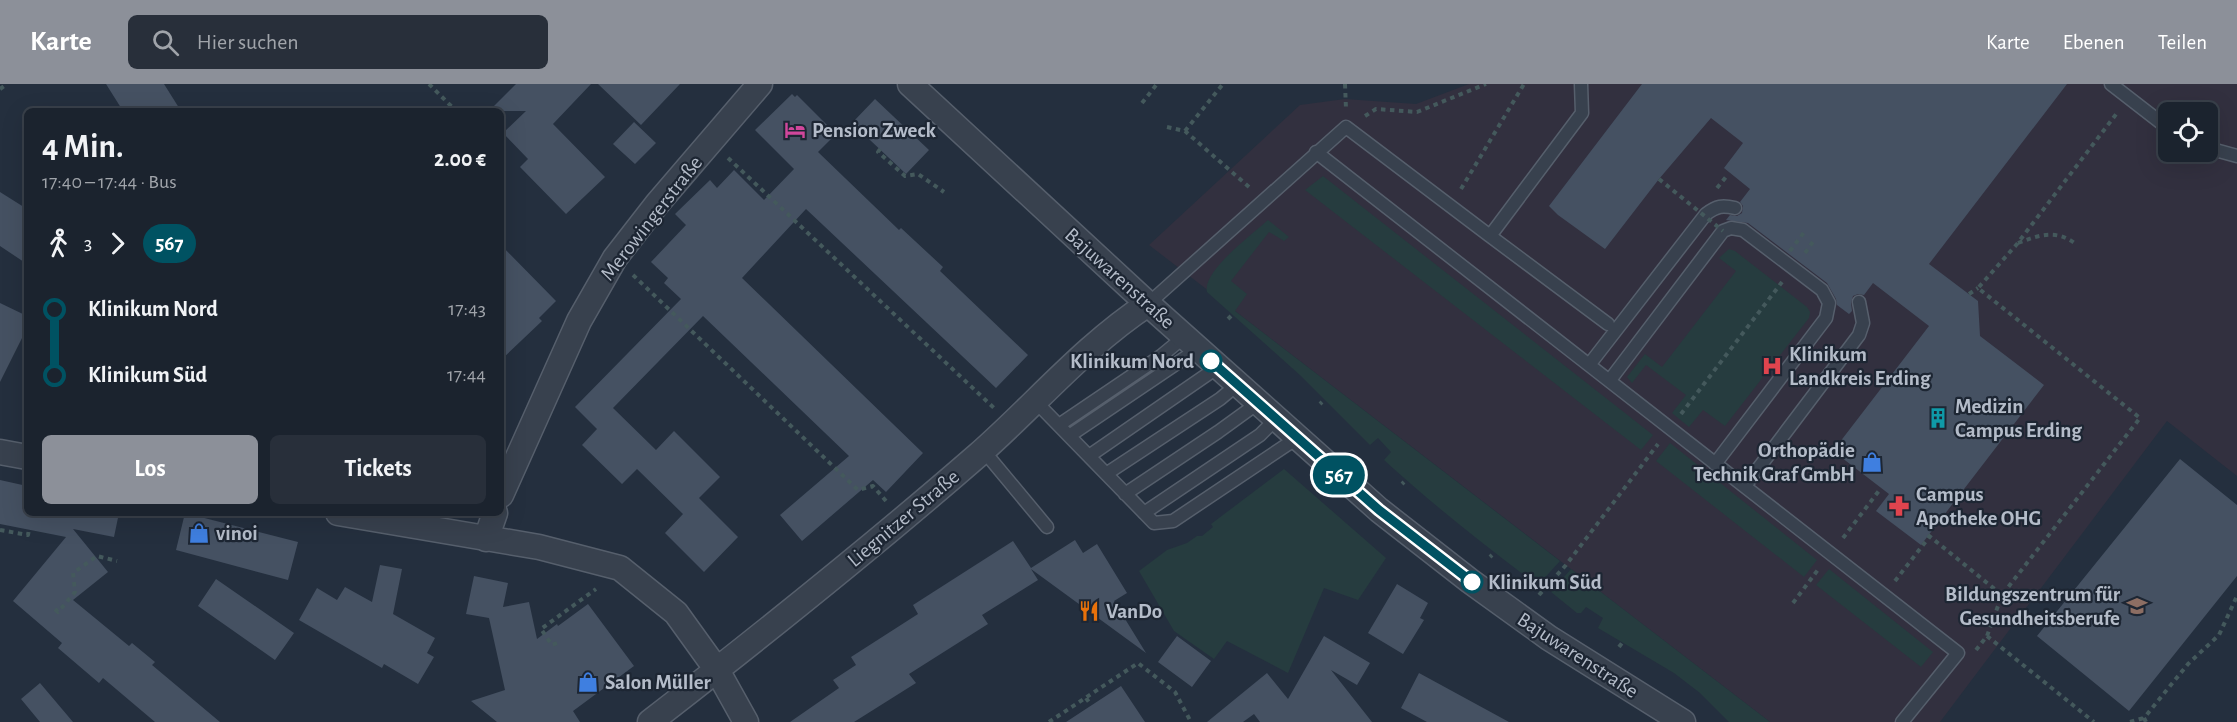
<!DOCTYPE html>
<html lang="de">
<meta charset="utf-8">
<style>
:root{--surface:#1b232e;--page:#282f3a;--text:#f1f3f6;--muted:#a0a4aa;--line:#39404a;--accent:#8c9099}
body{margin:0;font-family:"Alegreya Sans",sans-serif;background:var(--page);color:var(--text);height:100vh;display:flex;flex-direction:column;font-size:22px;white-space:nowrap}
*{box-sizing:border-box;margin:0}
p{font-size:20px;color:var(--muted)}
.icon{flex:none;width:33px;height:33px;fill:none;stroke:currentColor;stroke-width:2;stroke-linecap:round;stroke-linejoin:round}
.map{position:relative;flex:1;overflow:hidden}
.panel{position:absolute;left:24px;top:24px;width:480px;height:408px;display:flex;flex-direction:column;background:var(--surface);border-radius:9px;box-shadow:0 6px 24px #0002,0 0 0 2px var(--line)}
.panel>*{flex:none}
.badge{padding:0 12px;border-radius:20px;font-size:21px;line-height:39px}
.fabs{position:absolute;left:2158px;top:18px;display:grid;gap:12px}
.fabs a{display:grid;place-items:center;width:60px;height:60px;border-radius:9px;background:var(--surface);box-shadow:0 6px 24px #0002,0 0 0 2px var(--line);font-size:30px}
.map>.badge{position:absolute;translate:-50% -50%;box-shadow:0 0 0 3px #fff}
.legs{display:flex;align-items:center;gap:9px;height:66px;padding:0 18px;font-size:20px}
.legs p{margin-inline-start:auto}
.overview{display:flex;align-items:center;justify-content:space-between;height:102px;padding:0 18px}
h1{font-size:33px;font-weight:700;line-height:45px}
.action{display:flex;gap:12px;margin-top:auto;padding:12px 18px}
.action a{flex:1;height:69px;border-radius:9px;background:var(--accent);color:#fff;font-size:24px;font-weight:700;line-height:69px;text-align:center}
.action a+a{background:var(--page);color:var(--text)}
ul{padding:0 18px;list-style:none}
li{display:flex;align-items:center;gap:21px;height:66px;font-size:22px}
li i{display:grid;place-items:center;width:9px;height:100%;margin:0 8px;background:currentColor}
li i::after{content:'';width:15px;height:15px;margin:-8px;border:4px solid;border-radius:50%;background:var(--surface)}
li p{margin-inline-start:auto}
li:first-child i{background:linear-gradient(#0000 50%,currentColor 0)}
li:last-child i{background:linear-gradient(currentColor 50%,#0000 0)}
header{display:flex;align-items:center;gap:36px;box-sizing:border-box;height:84px;padding:0 30px;background:var(--accent);color:#fff}
header strong{font-size:28px}
nav{display:flex;gap:33px;margin-inline-start:auto;font-size:21px}
.search{width:420px;height:54px;background:var(--page);display:flex;align-items:center;gap:15px;box-sizing:border-box;padding:0 21px;border-radius:9px;color:var(--muted);font-size:22px}
.map>svg:first-child{display:block}
.medical{fill:#32303f;fill-rule:evenodd}
.green{fill:#263c3f}
.building{fill:#455162}
.lines{fill:none;stroke-linecap:round;stroke-linejoin:round}
.service-casing{stroke:#565f6c;stroke-width:15}
.minor-casing{stroke:#565f6c;stroke-width:27}
.path{stroke:#44595c;stroke-width:4;stroke-dasharray:4.5 4.5;stroke-linecap:butt}
.service{stroke:#38414e;stroke-width:12}
.minor{stroke:#38414e;stroke-width:24}
.path-bridge{stroke:#44595c;stroke-width:4;stroke-dasharray:4.5 4.5;stroke-linecap:butt}
.line-1-casing{stroke:#fff;stroke-width:14}
.line-1{stroke:#005262;stroke-width:9}
.stop-1-dot{fill:#fff;stroke:#005262;stroke-width:3}
.labels{text-anchor:middle;stroke-width:4.5;stroke-linejoin:round;paint-order:stroke}
.poi-label{font-size:21px;font-weight:bold;fill:#b4bcc9;stroke:#1d2633;text-anchor:start}
.street-label{font-size:21px;fill:#b4bcc9;stroke:#1d2633}
.stop-label{font-size:21px;font-weight:bold;fill:#b4bcc9;stroke:#1d2633;text-anchor:end}
</style>
<header>
<strong>Karte</strong>
<div class="search"><svg class="icon" aria-label="search" viewBox="0 0 24 24"><circle cx="10" cy="10" r="6"/><path d="M15 15l6 6"/></svg>Hier suchen</div>
<nav><a>Karte</a><a>Ebenen</a><a>Teilen</a></nav>
</header>
<div class="map">
<svg width="2237" height="638" viewBox="0 0 2237 638">
<rect width="100%" height="100%" fill="#242f3e"/>
<path class="medical" d="M1469,0H2237V392L2167,337L1940,638H1770L1149,161L1300,21L1345,15L1416,20ZM2169,28H2208V68H2169Z"/>
<path class="green" d="M1323,92L1653,351L1641,366L1305,106Z
M1268,136L1289,153L1284,157L1269,148L1231,197L1247,210L1235,227L1560,477L1539,500H1536C1484,461 1432,420 1384,376L1391,368L1378,354L1370,361L1301,292L1207,208C1202,187 1253,150 1268,136Z
M1729,165L1735,167L1807,223L1810,228L1809,234L1725,342L1703,326L1689,343L1672,329L1686,311L1646,281L1632,299L1627,293L1645,270L1662,283L1736,187L1719,174Z
M1670,359L1817,476L1804,493L1656,377Z
M1284,385L1386,474L1358,516L1324,504L1288,589L1227,557L1214,575L1174,547L1139,487L1167,466L1187,459L1197,452H1202L1213,443L1211,440Z
M1571,485L1770,638H1729L1700,609L1674,589L1598,544L1603,534L1586,523L1581,529H1577L1551,508Z
M1829,485L1933,568L1921,583L1816,501Z"/>
<path class="building" d="M106,0H164L181,27H123Z
M516,0H591L553,40L605,93L566,130L520,83L528,75L503,49L526,27H489Z
M598,0H680L641,41Z
M1642,0H2067L1929,180L1978,217L1980,252L2044,301L1921,461L1876,427L1889,410L1833,367L1929,242L1873,199L1864,211L1858,210L1853,212L1851,219L1852,227L1849,230L1837,221L1836,215L1827,199L1748,139L1726,136L1730,131L1737,132L1742,129L1743,122L1740,118L1750,105L1724,84L1743,59L1711,34L1659,95L1605,165L1558,131L1549,122Z
M792,10L795,13L797,11L836,50L818,68L899,146L901,144L943,183L940,187L1028,271L996,304L806,125L742,194L923,369L886,408L873,396L802,457L780,431L849,372L703,232L613,324L656,366L674,347L720,393L699,414L738,453L704,488L665,449L683,430L637,385L622,400L582,361L597,345L575,323L681,215L664,199L668,194L651,178L686,141L675,130L710,96L717,104L734,86L764,116L794,85L755,46Z
M875,15L929,66L906,90L852,39Z
M634,38L656,59L635,80L613,60Z
M0,108L27,125V180L0,162Z
M501,161L556,217L539,234L542,237L501,276Z
M0,219L27,232V244L0,298Z
M2180,375L2237,421V492L2129,627L2037,552Z
M0,396L27,402V429H119L114,453L73,445L108,488L73,516L129,562L132,559L155,578L152,581L220,638H155L103,594L99,599L58,564L62,559L13,517L66,453L0,440Z
M185,429L298,458L288,496L176,466Z
M1075,456L1083,469L1097,460L1127,509L1114,517L1146,569L1031,485L1038,496L982,531L988,540L909,590L916,599L854,638H790L839,604L833,596L856,581L851,573L918,530L913,521L1013,457L1031,484Z
M380,481L402,485L393,530L435,554L427,569L434,573L418,600L384,580L382,584L299,536L317,504L337,516L345,503L372,518Z
M474,492L508,499L503,523L529,518L537,555L557,540L558,542L588,520L634,582L573,627L580,638H497L471,617L505,606L489,534L466,530Z
M216,495L294,549L275,576L198,522Z
M1397,500L1428,519L1420,534L1424,536L1403,570L1368,549Z
M1177,552L1211,577L1192,603L1158,578Z
M1324,552L1370,579L1357,601L1331,586L1372,638H1260L1254,630L1243,638H1207L1267,589L1288,615Z
M1419,589L1509,638H1427L1401,624Z
M40,599L73,638H40L21,615Z
M1121,602L1145,638H1066Z"/>
<g class="lines">
<g class="service-casing">
<path id="service" d="M2111,0L2169,45
M2208,64L2237,72
M1316,68L1958,569L1902,638
M1490,152L1608,240
M1148,220L1346,43L1490,152L1582,29L1581,0
M1589,281L1706,130C1717,122 1722,121 1735,124
M1610,296L1723,147L1731,144L1743,146L1822,206L1829,219L1826,234L1715,380
M1035,317L1154,439L1173,437L1297,354
M1059,341L1161,272L1184,253
M1069,352L1198,265
M983,366L1047,443
M1089,372L1218,283
M1106,390L1220,315L1238,300
M1745,402L1859,251L1863,239L1859,218
M1125,410L1218,348L1258,319
M1144,429L1260,351L1276,335"/>
</g>
<g class="minor-casing">
<path id="minor" d="M910,0L1148,220L1379,426L1470,497L1549,554L1683,638
M0,368L27,373
M501,411L579,237L615,174L657,120L760,0
M338,429L539,463L620,484L676,529L717,586L746,638
M486,455L495,429
M650,638C761,552 871,464 978,371C1035,321 1084,262 1148,220"/>
</g>
<path class="path" d="M429,0L456,27
M1345,0L1346,25
M0,5L7,0
M1142,19L1157,0
M1365,32L1376,25L1417,28L1486,0
M1167,43L1185,47L1249,103
M1185,47L1223,0
M880,65L878,68L905,92L918,90L944,108
M728,74L994,324
M1717,104L1726,93
M1461,105L1524,0
M2018,159C2039,151 2056,145 2076,160
M1805,169L1815,155
M633,191L858,406L873,402L886,417
M1969,210L1978,204
M1228,235L1231,232
M1320,320L1322,318
M1681,330L1782,198
M1402,400L1404,398
M0,446L28,451L29,445
M1928,451L2002,511
M1843,454L1881,404
M1490,473L1492,471
M1895,497L1930,452
M1539,511L1566,481L1658,360
M1793,519L1820,483
M55,525L58,528L75,508L73,489L97,472L117,477
M1987,552L2094,638
M557,559L552,561L541,545L596,505
M1619,563L1622,559
M1976,566L1987,552L2002,511L2140,334L1978,204L2017,160L2117,29
M1086,614L1091,621
M1049,638L1138,579L1175,608L1191,638
M2130,638L2144,634
M2146,638L2144,634L2188,580L2219,551L2237,512"/>
<use href="#service" class="service"/>
<use href="#minor" class="minor"/>
<path class="path-bridge" d="M1659,95L1723,147
M1790,167L1805,147"/>
</g>
<g class="lines">
<g class="line-1-casing">
<path id="line-1" d="M1211,277L1379,426L1472,498"/>
</g>
<use href="#line-1" class="line-1"/>
</g>
<defs>
<g id="hotel-bare" transform="scale(1.62)"><path d="M-6-4.5h1.5V1H6V5H4.5V3h-9V5H-6ZM-4 0a1.8 1.8 0 1 1 3.6 0ZM.5 0V-2.5h3Q6-2.5 6 0Z" fill="#d1479c" stroke="#1d2633" stroke-width="2.5" paint-order="stroke"/></g>
<g id="hospital-bare" transform="scale(1.62)"><path d="M-5-5h3v3.5h4V-5h3V5h-3V1.5h-4V5h-3Z" fill="#e0444e" stroke="#1d2633" stroke-width="2.5" paint-order="stroke"/></g>
<g id="building-bare" transform="scale(1.62)"><path d="M-4-6H4V6H1V3H-1V6H-4ZM-2.5-4.3h1.7v1.8h-1.7ZM.8-4.3h1.7v1.8H.8ZM-2.5-1h1.7V.8h-1.7ZM.8-1h1.7V.8H.8Z" fill="#0f9aa8" stroke="#1d2633" stroke-width="2.5" paint-order="stroke"/></g>
<g id="shop-bare" transform="scale(1.62)"><path d="M-5-2.5h2.3a2.7 3.5 0 0 1 5.4 0H5L5.5 6h-11ZM-1.5-2.5h3a1.5 2.3 0 0 0-3 0Z" fill="#3f7fe0" stroke="#1d2633" stroke-width="2.5" paint-order="stroke"/></g>
<g id="pharmacy-bare" transform="scale(1.62)"><path d="M-2-6h4v4h4v4h-4v4h-4v-4h-4v-4h4Z" fill="#e0444e" stroke="#1d2633" stroke-width="2.5" paint-order="stroke"/></g>
<g id="university-bare" transform="scale(1.62)"><path d="M0-5L7-2L0 1L-7-2ZM-4 1L0 2.5L4 1V4Q0 6-4 4Z" fill="#8d6e63" stroke="#1d2633" stroke-width="2.5" paint-order="stroke"/></g>
<g id="restaurant-bare" transform="scale(1.62)"><path d="M-5-6h1v4h1v-4h1v4h1v-4h1v5L-1.5 .5V6h-2V.5L-5-1ZM5-6V6H3V1.5H1.5Q1.5-4 5-6Z" fill="#e8710a" stroke="#1d2633" stroke-width="2.5" paint-order="stroke"/></g>
</defs>
<g fill-rule="evenodd">
<use href="#hotel-bare" x="795" y="46"/>
<use href="#hospital-bare" x="1772" y="282"/>
<use href="#building-bare" x="1938" y="334"/>
<use href="#shop-bare" x="1872" y="378"/>
<use href="#pharmacy-bare" x="1899" y="422"/>
<use href="#shop-bare" x="199" y="449"/>
<use href="#university-bare" x="2137" y="522"/>
<use href="#restaurant-bare" x="1089" y="527"/>
<use href="#shop-bare" x="588" y="598"/>
</g>
<g class="stop-1-dot">
<circle cx="1211" cy="277" r="10"/>
<circle cx="1472" cy="498" r="10"/>
</g>
<g class="labels">
<g class="poi-label">
<text x="812" y="53">Pension Zweck</text>
<text x="1789" y="277">Klinikum<tspan x="1789" dy="24">Landkreis Erding</tspan></text>
<text x="1955" y="329">Medizin<tspan x="1955" dy="24">Campus Erding</tspan></text>
<text x="1855" y="373" text-anchor="end">Orthopädie<tspan x="1855" dy="24">Technik Graf GmbH</tspan></text>
<text x="1916" y="417">Campus<tspan x="1916" dy="24">Apotheke OHG</tspan></text>
<text x="216" y="456">vinoi</text>
<text x="2120" y="517" text-anchor="end">Bildungszentrum für<tspan x="2120" dy="24">Gesundheitsberufe</tspan></text>
<text x="1106" y="534">VanDo</text>
<text x="605" y="605">Salon Müller</text>
</g>
<g class="street-label">
<text transform="translate(651 134) rotate(-52)" y="7">Merowingerstraße</text>
<text transform="translate(1120 194) rotate(42)" y="7">Bajuwarenstraße</text>
<text transform="translate(903 434) rotate(-40)" y="7">Liegnitzer Straße</text>
<text transform="translate(1578 571) rotate(33)" y="7">Bajuwarenstraße</text>
</g>
<g class="stop-label">
<text x="1194" y="284">Klinikum Nord</text>
<text x="1488" y="505" text-anchor="start">Klinikum Süd</text>
</g>
</g>
</svg>
<div class="fabs">
<a><svg class="icon" aria-label="locate" viewBox="0 0 24 24"><circle cx="12" cy="12" r="6"/><path d="M12 2v4M12 18v4M2 12h4M18 12h4"/></svg></a>
</div>
<b class="badge" style="left:1339px;top:391px;background:#005262;color:#fff">567</b>
<section class="panel">
<div class="overview"><div><h1>4 Min.</h1><p>17:40 – 17:44 · Bus</p></div><b>2.00 €</b></div>
<div class="legs"><svg class="icon" aria-label="walk" viewBox="0 0 24 24"><circle cx="13" cy="4" r="2"/><path d="M13 8l-2 6 4 7M11 14l-3 7M7 12l3-4h3l4 4"/></svg>3<svg class="icon" aria-label="forward" viewBox="0 0 24 24"><path d="M9 5l7 7-7 7"/></svg><b class="badge" style="background:#005262;color:#fff">567</b></div>
<ul>
<li><i style="color:#005262"></i><b>Klinikum Nord</b><p>17:43</p></li>
<li><i style="color:#005262"></i><b>Klinikum Süd</b><p>17:44</p></li>
</ul>
<div class="action"><a>Los</a><a>Tickets</a></div>
</section>
</div>
